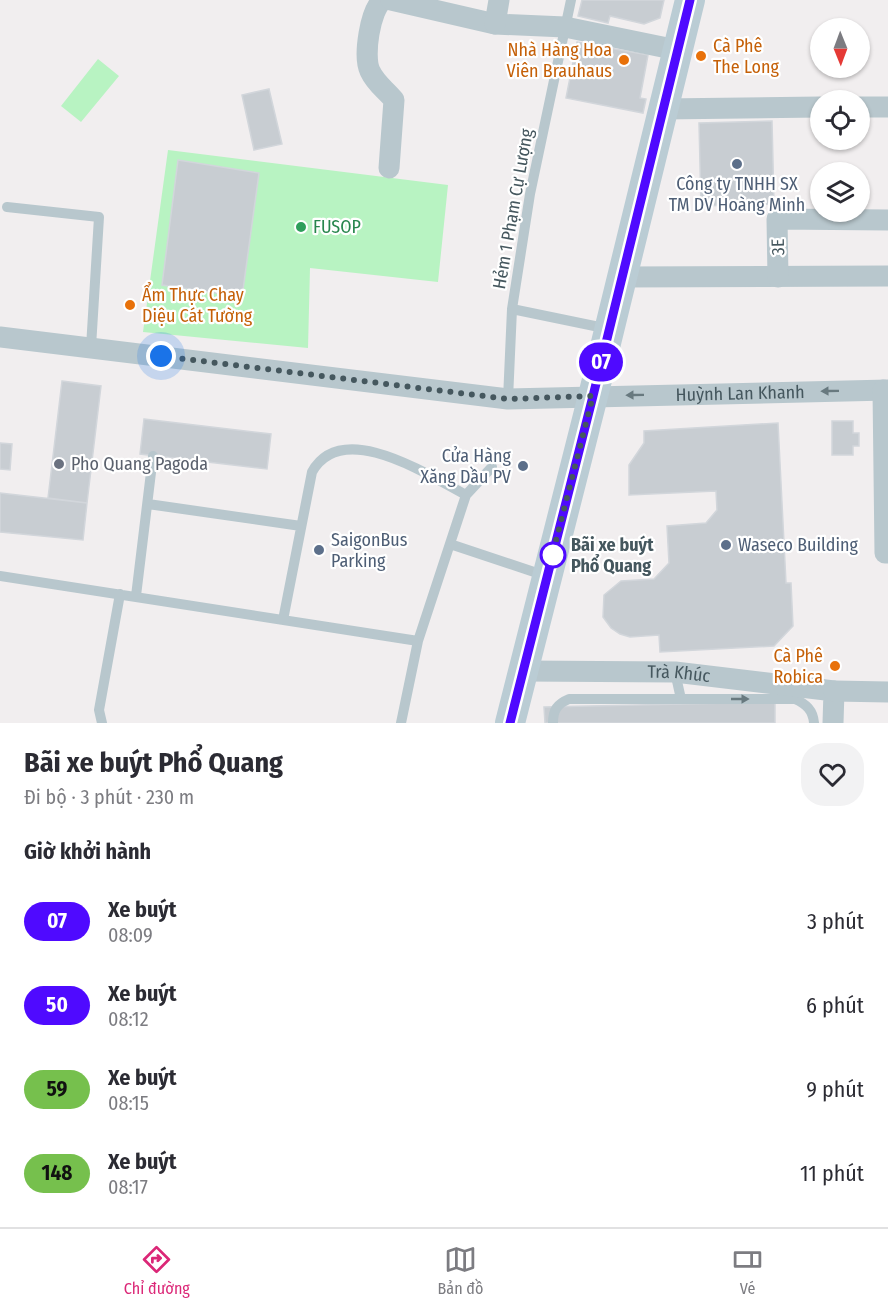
<!DOCTYPE html>
<html lang="vi">
<meta charset="utf-8">
<style>
:root{--surface:#fff;--page:#f2f2f3;--text:#2b2b33;--muted:#7c7c81;--line:#e1e1e2;--accent:#db2777}
body{margin:0;font-family:"Fira Sans Condensed",sans-serif;background:var(--page);color:var(--text);height:100vh;display:flex;flex-direction:column;font-size:22px;white-space:nowrap}
*{box-sizing:border-box;margin:0}
p{font-size:20px;color:var(--muted)}
.icon{flex:none;width:33px;height:33px;fill:none;stroke:currentColor;stroke-width:2;stroke-linecap:round;stroke-linejoin:round}
.map{position:relative;height:723px;overflow:hidden}
.sheet{display:flex;flex-direction:column;background:var(--surface);flex:1}
.sheet>*{flex:none}
.badge{padding:0 12px;border-radius:20px;font-size:21px;line-height:39px}
.needle{width:39px;rotate:179deg}
.fabs{position:absolute;left:810px;top:18px;display:grid;gap:12px}
.fabs a{display:grid;place-items:center;width:60px;height:60px;border-radius:50%;background:var(--surface);box-shadow:0 2px 4px #0004;font-size:30px}
.you{position:absolute;width:30px;height:30px;margin:-15px;border:4px solid #fff;border-radius:50%;background:#1a73e8;box-shadow:0 0 0 9px #1a73e833}
.map>.badge{position:absolute;translate:-50% -50%;box-shadow:0 0 0 3px #fff}
h2{padding:0 24px;font-size:22px;line-height:54px}
.round{display:grid;place-items:center;flex:none;width:63px;height:63px;border-radius:24px;background:var(--page)}
.head{display:flex;align-items:center;justify-content:space-between;height:102px;padding:0 24px}
h1{font-size:28px;font-weight:700;line-height:45px}
ul{padding:0;list-style:none}
li{display:flex;align-items:center;gap:18px;height:84px;padding:0 24px}
li div{flex:1}
li b{display:block;font-size:22px}
li em{font-style:normal}
li .badge{min-width:66px;font-weight:700;text-align:center}
.menu{display:flex;justify-content:space-around;align-items:center;height:84px;border-top:2px solid var(--line);background:var(--surface);font-size:16px;color:var(--muted)}
.menu a{display:grid;justify-items:center;gap:3px}
.menu .selected{color:var(--accent)}
.map>svg:first-child{display:block}
.green{fill:#b8f3c2}
.building{fill:#c8cdd2;stroke:#d2d6db;stroke-width:1.5}
.lines{fill:none;stroke-linecap:round;stroke-linejoin:round}
.lane{stroke:#b8c7cd;stroke-width:10}
.street{stroke:#b8c7cd;stroke-width:21}
.secondary{stroke:#baccd4;stroke-width:30}
.oneway{fill:#68797f}
.line-casing{stroke:#fff;stroke-width:14}
.line{stroke:#4f0aff;stroke-width:9}
.walk{stroke:#45575e;stroke-width:6;stroke-dasharray:0 10.8}
.food-dot{fill:#e8710a;stroke:#fff;stroke-width:2}
.service-dot{fill:#5c6f8a;stroke:#fff;stroke-width:2}
.leisure-dot{fill:#2e9e5b;stroke:#fff;stroke-width:2}
.worship-dot{fill:#6b7280;stroke:#fff;stroke-width:2}
.stop-dot{fill:#fff;stroke:#4f0aff;stroke-width:3}
.labels{text-anchor:middle;stroke-width:4.5;stroke-linejoin:round;paint-order:stroke}
.food-label{font-size:18px;fill:#c56008;stroke:#fff;text-anchor:start}
.service-label{font-size:18px;fill:#4e5e75;stroke:#fff;text-anchor:start}
.street-label{font-size:18px;fill:#45575e;stroke:#fff}
.leisure-label{font-size:18px;fill:#27864d;stroke:#fff;text-anchor:start}
.worship-label{font-size:18px;fill:#5b616d;stroke:#fff;text-anchor:start}
.stop-label{font-size:18px;font-weight:bold;fill:#45575e;stroke:#fff;text-anchor:start}
</style>
<div class="map">
<svg width="888" height="723" viewBox="0 0 888 723">
<rect width="100%" height="100%" fill="#f1eeef"/>
<path class="green" d="M98,59L119,76L81,122L61,106Z
M168,150L448,185L438,282L310,268L308,348L143,332Z"/>
<path class="building" d="M582,0H664L660,18L644,24L610,16L608,23L578,16Z
M577,42L648,55L640,98L646,99L643,113L566,98Z
M269,89L282,144L254,150L242,95Z
M772,121L774,204L701,206L699,123Z
M178,160L259,173L242,297L162,285Z
M62,381L101,386L87,503L48,498Z
M144,419L271,434L267,469L140,454Z
M832,421H853V433H859V446H853V455H832Z
M778,423L786,583H791L793,626L774,646L660,652L659,635L630,637L620,634L611,628L603,617L604,595L621,581L654,579L669,563L667,526L706,523L717,510L716,491L629,495V465L644,443V431Z
M0,443L12,444L10,470L0,469Z
M0,493L87,503L83,540L0,532Z
M775,702V723H545L544,707Z"/>
<g class="lines">
<path class="lane" d="M7,207L99,217L91,347
M512,309L609,329
M508,399L512,309L530,194L571,0
M148,504L301,526
M450,544L546,576
M0,576L418,641
M136,596L153,456
M283,620L312,472C342,418 428,475 466,495
M675,672L681,699
M102,723L99,710L120,594
M401,723L418,641L466,495L492,467
M553,723C553,710 557,704 569,699H795C806,704 813,710 814,723"/>
<g class="street">
<path d="M383,0C370,9 363,57 370,71C376,84 385,89 394,100L389,168"/>
<path d="M391,0L495,24L565,27L677,50"/>
<path d="M495,24L499,0"/>
<path d="M860,107H888"/>
<path d="M663,109L820,107"/>
<path d="M622,277L888,276"/>
<path d="M778,277L777,219L888,220"/>
<path id="s1" d="M0,337L508,399L888,390"/>
<path d="M883,390L885,553H888"/>
<path id="s2" d="M523,671L675,672L834,691L833,723"/>
<path d="M834,691L888,692"/>
</g>
<path class="secondary" d="M510,723L593,396L690,0"/>
</g>
<defs><path id="oneway-solid" d="M-6-.8H1V-3.2L6.5 0L1 3.2V.8H-6Z" transform="scale(1.5)"/></defs>
<g class="oneway">
<use href="#oneway-solid" transform="translate(830 391) rotate(179)"/>
<use href="#oneway-solid" transform="translate(635 395) rotate(179)"/>
<use href="#oneway-solid" transform="translate(740 699)"/>
</g>
<g class="lines">
<g class="line-casing">
<path id="line" d="M510,723L593,396L690,0"/>
</g>
<use href="#line" class="line"/>
<path class="walk" d="M161,356L508,399L593,396L551,560L553,555"/>
</g>
<g class="food-dot">
<circle cx="701" cy="56" r="6"/>
<circle cx="624" cy="60" r="6"/>
<circle cx="130" cy="305" r="6"/>
<circle cx="835" cy="666" r="6"/>
</g>
<g class="service-dot">
<circle cx="737" cy="164" r="6"/>
<circle cx="523" cy="466" r="6"/>
<circle cx="726" cy="545" r="6"/>
<circle cx="319" cy="550" r="6"/>
</g>
<circle class="leisure-dot" cx="301" cy="227" r="6"/>
<circle class="worship-dot" cx="59" cy="464" r="6"/>
<circle class="stop-dot" cx="553" cy="555" r="12"/>
<g class="labels">
<g class="food-label">
<text x="713" y="52">Cà Phê<tspan x="713" dy="21">The Long</tspan></text>
<text x="612" y="56" text-anchor="end">Nhà Hàng Hoa<tspan x="612" dy="21">Viên Brauhaus</tspan></text>
<text x="142" y="301">Ẩm Thực Chay<tspan x="142" dy="21">Diệu Cát Tường</tspan></text>
<text x="823" y="662" text-anchor="end">Cà Phê<tspan x="823" dy="21">Robica</tspan></text>
</g>
<g class="service-label">
<text x="737" y="190" text-anchor="middle">Công ty TNHH SX<tspan x="737" dy="21">TM DV Hoàng Minh</tspan></text>
<text x="511" y="462" text-anchor="end">Cửa Hàng<tspan x="511" dy="21">Xăng Dầu PV</tspan></text>
<text x="331" y="546">SaigonBus<tspan x="331" dy="21">Parking</tspan></text>
<text x="738" y="551">Waseco Building</text>
</g>
<g class="street-label">
<text transform="translate(513 209) rotate(-80)" y="6">Hẻm 1 Phạm Cự Lượng</text>
<text transform="translate(778 247) rotate(-91)" y="6">3E</text>
<text dy="6" stroke="none"><textPath href="#s1" startOffset="744">Huỳnh Lan Khanh</textPath></text>
<text dy="6" stroke="none"><textPath href="#s2" startOffset="156">Trà Khúc</textPath></text>
</g>
<g class="leisure-label">
<text x="313" y="233">FUSOP</text>
</g>
<g class="worship-label">
<text x="71" y="470">Pho Quang Pagoda</text>
</g>
<g class="stop-label">
<text x="571" y="551">Bãi xe buýt<tspan x="571" dy="21">Phổ Quang</tspan></text>
</g>
</g>
</svg>
<div class="fabs">
<a><svg class="needle" viewBox="-14 -14 28 28"><path d="M0-13l5 13h-10z" fill="#e53935"/><path d="M0 13l5-13h-10z" fill="#7c7c81"/></svg></a>
<a><svg class="icon" aria-label="locate" viewBox="0 0 24 24"><circle cx="12" cy="12" r="6"/><path d="M12 2v4M12 18v4M2 12h4M18 12h4"/></svg></a>
<a><svg class="icon" aria-label="layers" viewBox="0 0 24 24"><path d="M12 4l9 5-9 5-9-5zM3 14l9 5 9-5"/></svg></a>
</div>
<div class="you" style="left:161px;top:356px"></div>
<b class="badge" style="left:601px;top:362px;background:#4f0aff;color:#fff">07</b>
</div>
<section class="sheet">
<div class="head"><div><h1>Bãi xe buýt Phổ Quang</h1><p>Đi bộ · 3 phút · 230 m</p></div><a class="round"><svg class="icon" aria-label="heart" viewBox="0 0 24 24"><path d="M12 20l-8-8c-3-5 5-10 8-4 3-6 11-1 8 4z"/></svg></a></div>
<h2>Giờ khởi hành</h2>
<ul>
<li><span class="badge" style="background:#4f0aff;color:#fff">07</span><div><b>Xe buýt</b><p>08:09</p></div><em>3 phút</em></li>
<li><span class="badge" style="background:#4f0aff;color:#fff">50</span><div><b>Xe buýt</b><p>08:12</p></div><em>6 phút</em></li>
<li><span class="badge" style="background:#76c04d;color:#111">59</span><div><b>Xe buýt</b><p>08:15</p></div><em>9 phút</em></li>
<li><span class="badge" style="background:#76c04d;color:#111">148</span><div><b>Xe buýt</b><p>08:17</p></div><em>11 phút</em></li>
</ul>
</section>
<nav class="menu">
<a class="selected"><svg class="icon" aria-label="directions" viewBox="0 0 24 24"><path d="M12 3l9 9-9 9-9-9zM9 14v-3h6M13 9l2 2-2 2"/></svg>Chỉ đường</a>
<a><svg class="icon" aria-label="map" viewBox="0 0 24 24"><path d="M3 6l6-2 6 2 6-2v14l-6 2-6-2-6 2zM9 4v14M15 6v14"/></svg>Bản đồ</a>
<a><svg class="icon" aria-label="tickets" viewBox="0 0 24 24"><path d="M3 7h18v10H3zM15 7v10"/></svg>Vé</a>
</nav>
